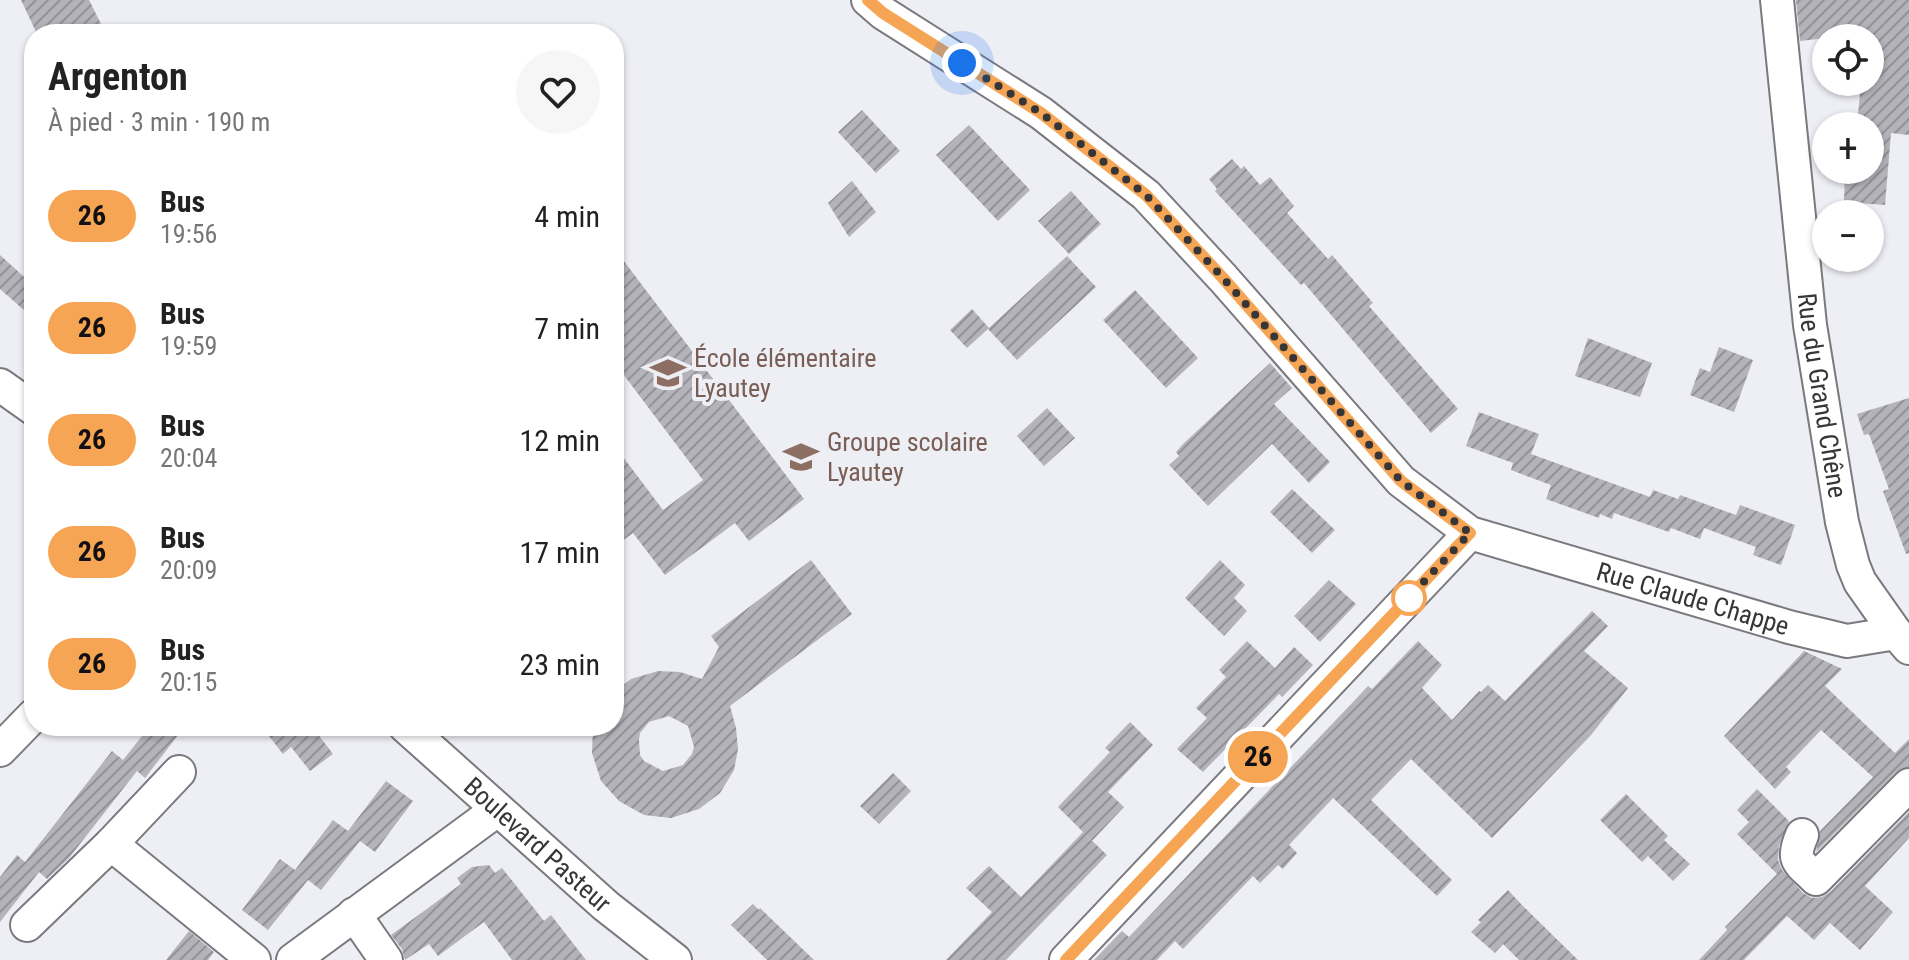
<!DOCTYPE html>
<html lang="fr">
<meta charset="utf-8">
<style>
:root{--surface:#fff;--page:#f6f6f6;--text:#222;--muted:#767676}
body{margin:0;font-family:"Roboto Condensed",sans-serif;background:var(--page);color:var(--text);height:100vh;display:flex;flex-direction:column;font-size:30px;white-space:nowrap}
*{box-sizing:border-box;margin:0}
p{font-size:26px;color:var(--muted)}
.icon{flex:none;width:44px;height:44px;fill:none;stroke:currentColor;stroke-width:2;stroke-linecap:round;stroke-linejoin:round}
.map{position:relative;flex:1;overflow:hidden}
.panel{position:absolute;left:24px;top:24px;width:600px;height:712px;display:flex;flex-direction:column;background:var(--surface);border-radius:32px;box-shadow:0 2px 6px #0004}
.panel>*{flex:none}
.badge{padding:0 16px;border-radius:26px;font-size:28px;line-height:52px}
.buttons{position:absolute;left:1812px;top:24px;display:grid;gap:16px}
.buttons a{display:grid;place-items:center;width:72px;height:72px;border-radius:50%;background:var(--surface);box-shadow:0 2px 6px #0004;font-size:40px}
.you{position:absolute;width:40px;height:40px;margin:-20px;border:6px solid #fff;border-radius:50%;background:#1a73e8;box-shadow:0 0 0 12px #1a73e833}
.map>.badge{position:absolute;translate:-50% -50%;box-shadow:0 0 0 4px #fff}
.round{display:grid;place-items:center;flex:none;width:84px;height:84px;border-radius:42px;background:var(--page)}
.summary{display:flex;align-items:center;justify-content:space-between;height:136px;padding:0 24px}
h1{font-size:38px;font-weight:700;line-height:60px}
ul{padding:0;list-style:none}
li{display:flex;align-items:center;gap:24px;height:112px;padding:0 24px}
li div{flex:1}
li b{display:block;font-size:30px}
li em{font-style:normal}
li .badge{min-width:88px;font-weight:700;text-align:center}
.map>svg:first-child{display:block}
.building{fill:url(#building-hatch);fill-rule:evenodd}
.lines{fill:none;stroke-linecap:round;stroke-linejoin:round}
.minor-casing{stroke:#79797f;stroke-width:36}
.minor{stroke:#fff;stroke-width:32}
.line-casing{stroke:#fff;stroke-width:18}
.line{stroke:#f6a554;stroke-width:12}
.walk{stroke:#363638;stroke-width:8;stroke-dasharray:0 14.4}
.stop-dot{fill:#fff;stroke:#f6a554;stroke-width:4}
.labels{text-anchor:middle;stroke-width:8;stroke-linejoin:round;paint-order:stroke}
.education-label{font-size:26px;fill:#785e54;stroke:#eeeef5;text-anchor:start}
.street-label{font-size:26px;fill:#363638;stroke:#eeeef5}
</style>
<div class="map">
<svg width="1909" height="960" viewBox="0 0 1909 960">
<defs>
<pattern id="building-hatch" width="6" height="6" patternUnits="userSpaceOnUse" patternTransform="scale(2)"><rect width="6" height="6" fill="#b3b3b9"/><path d="M-1 1l2-2M0 6l6-6M5 7l2-2" fill="none" stroke="#929297"/></pattern>
</defs>
<rect width="100%" height="100%" fill="#eeeef5"/>
<path class="building" d="M21,0H89L106,34H37Z
M1796,0H1909V135L1891,133L1885,205L1844,202L1845,170H1870V126H1857L1861,82H1870V33L1800,41Z
M862,110L900,151L876,173L838,132Z
M969,125L1030,190L998,221L936,155Z
M1232,159L1241,169L1244,166L1260,185L1270,177L1294,206L1287,213L1328,259L1332,255L1373,303L1369,306L1458,409L1431,433L1304,283L1301,285L1215,191L1217,189L1209,179Z
M852,181L876,212L849,237L828,203Z
M1071,191L1101,224L1069,254L1038,221Z
M614,248L804,499L749,541L735,523L665,575L633,533L614,547V445L663,510L703,480L614,362Z
M0,255L34,286V319L0,289Z
M1067,256L1096,287L1017,360L988,329L967,348L950,330L972,309L989,328Z
M1135,290L1198,358L1166,388L1103,320Z
M1588,338L1652,363L1640,397L1575,376Z
M1719,347L1753,360L1734,412L1690,395L1700,368L1710,372Z
M1270,363L1292,388L1274,404L1330,462L1309,483L1272,444L1208,506L1169,465L1179,456L1176,452L1183,444Z
M1909,398V553L1906,554L1883,491L1889,489L1869,434L1864,435L1857,414Z
M1047,408L1075,438L1044,466L1017,436Z
M1479,412L1539,434L1531,454L1650,497L1653,490L1678,499L1680,495L1736,515L1740,505L1795,525L1781,565L1753,555L1756,547L1704,528L1700,539L1671,528L1669,532L1614,513L1612,519L1600,514L1599,518L1546,499L1551,485L1511,470L1513,463L1466,446Z
M1292,489L1335,530L1312,553L1270,512Z
M811,560L852,614L730,706L736,728L738,749L734,770L720,793L699,809L671,818L644,815L619,801L601,781L592,753L593,726H614V692L631,679L658,671L680,672L702,679L719,647L711,636ZM669,716L688,726L694,747L692,754L683,765L663,771L644,761L640,755L639,740L640,733L649,722Z
M1220,560L1245,585L1234,598L1247,611L1224,636L1185,598Z
M1329,580L1356,604L1320,642L1294,616Z
M1592,611L1608,626L1584,651L1628,688L1591,735L1492,838L1411,759L1371,800L1452,880L1437,896L1333,798L1289,845L1297,853L1283,869L1278,865L1260,883L1253,876L1183,949L1175,941L1157,960H1094L1122,931L1129,937L1353,702L1368,686L1372,689L1418,641L1442,665L1422,688L1452,720L1479,691L1481,692L1488,685L1505,701Z
M1247,641L1275,668L1294,647L1313,665L1282,697L1279,694L1203,772L1177,749L1207,718L1196,708L1226,677L1219,670Z
M1804,651L1842,669L1825,686L1895,753L1909,739V767L1896,772L1816,852L1820,831L1873,777L1821,730L1786,767L1791,772L1775,789L1724,736Z
M1130,722L1153,745L1108,792L1124,807L1092,841L1058,807L1110,752L1105,748Z
M150,726H185L145,778L137,771L69,858L47,879L39,872L0,922V877L17,855L25,862L112,751L123,760Z
M261,726H317L314,729L333,754L310,771L291,747L283,754Z
M893,773L911,791L879,824L860,806Z
M386,781L413,801L375,852L360,841L321,890L308,880L268,930L242,910L280,859L295,870L333,820L348,831Z
M1757,789L1789,821L1779,846L1778,860L1782,870L1803,893L1812,898L1822,897L1830,892L1909,812V838L1865,886L1893,912L1860,950L1830,923L1814,940L1787,916L1744,960H1699L1727,930L1725,927L1777,874L1737,834L1749,822L1737,810Z
M1626,794L1668,836L1664,840L1690,864L1673,881L1648,856L1642,862L1600,820Z
M1083,832L1107,855L1006,960H946L992,912L966,888L989,866L1021,897Z
M489,865L495,873L502,868L544,921L551,915L586,960H512L484,922L438,956L429,944L405,960L402,949L391,935L461,884L457,878L472,867Z
M1508,890L1521,904L1578,960H1519L1503,944L1495,953L1471,932L1481,922L1478,920Z
M753,904L759,910L760,908L814,960H767L731,925Z
M189,931L214,952L208,960H166Z"/>
<g class="lines">
<g class="minor-casing">
<g id="minor">
<path id="s1" d="M868,0L883,13L1041,113L1146,195L1223,278L1401,481L1470,533L1789,627L1847,641L1896,633L1909,648"/>
<path id="s2" d="M1777,0L1810,325L1842,522L1853,565L1860,582L1896,633"/>
<path d="M0,385L34,409"/>
<path id="s3" d="M405,726L606,906L675,960"/>
<path d="M0,750L34,715"/>
<path d="M1802,835C1791,861 1798,861 1816,879L1909,785"/>
<path d="M111,844L254,960"/>
<path d="M354,914L386,960"/>
<path d="M27,925L111,844L179,772"/>
<path d="M293,960L497,810"/>
<path d="M1066,960L1470,533"/>
</g>
</g>
<use href="#minor" class="minor"/>
</g>
<g class="lines">
<g class="line-casing">
<path id="line" d="M868,0L883,13L1041,113L1146,195L1223,278L1401,481L1470,533L1066,960"/>
</g>
<use href="#line" class="line"/>
<path class="walk" d="M962,63L1041,113L1146,195L1223,278L1401,481L1470,533L1399,608L1409,598"/>
</g>
<defs>
<g id="school-bare" transform="scale(2.76)"><path d="M0-5L7-2L0 1L-7-2ZM-4 1L0 2.5L4 1V4Q0 6-4 4Z" fill="#8d6e63" stroke="#eeeef5" stroke-width="2.5" paint-order="stroke"/></g>
</defs>
<g fill-rule="evenodd">
<use href="#school-bare" x="668" y="373"/>
<use href="#school-bare" x="801" y="457"/>
</g>
<circle class="stop-dot" cx="1409" cy="598" r="16"/>
<g class="labels">
<g class="education-label">
<text x="694" y="367">École élémentaire<tspan x="694" dy="30">Lyautey</tspan></text>
<text x="827" y="451">Groupe scolaire<tspan x="827" dy="30">Lyautey</tspan></text>
</g>
<g class="street-label">
<text dy="9" stroke="none"><textPath href="#s2" startOffset="398">Rue du Grand Chêne</textPath></text>
<text dy="9" stroke="none"><textPath href="#s1" startOffset="1042">Rue Claude Chappe</textPath></text>
<text dy="9" stroke="none"><textPath href="#s3" startOffset="178">Boulevard Pasteur</textPath></text>
</g>
</g>
</svg>
<div class="buttons">
<a><svg class="icon" aria-label="locate" viewBox="0 0 24 24"><circle cx="12" cy="12" r="6"/><path d="M12 2v4M12 18v4M2 12h4M18 12h4"/></svg></a>
<a>+</a>
<a>−</a>
</div>
<div class="you" style="left:962px;top:63px"></div>
<b class="badge" style="left:1258px;top:757px;background:#f6a554;color:#111">26</b>
<section class="panel">
<div class="summary"><div><h1>Argenton</h1><p>À pied · 3 min · 190 m</p></div><a class="round"><svg class="icon" aria-label="heart" viewBox="0 0 24 24"><path d="M12 20l-8-8c-3-5 5-10 8-4 3-6 11-1 8 4z"/></svg></a></div>
<ul>
<li><span class="badge" style="background:#f6a554;color:#111">26</span><div><b>Bus</b><p>19:56</p></div><em>4 min</em></li>
<li><span class="badge" style="background:#f6a554;color:#111">26</span><div><b>Bus</b><p>19:59</p></div><em>7 min</em></li>
<li><span class="badge" style="background:#f6a554;color:#111">26</span><div><b>Bus</b><p>20:04</p></div><em>12 min</em></li>
<li><span class="badge" style="background:#f6a554;color:#111">26</span><div><b>Bus</b><p>20:09</p></div><em>17 min</em></li>
<li><span class="badge" style="background:#f6a554;color:#111">26</span><div><b>Bus</b><p>20:15</p></div><em>23 min</em></li>
</ul>
</section>
</div>
